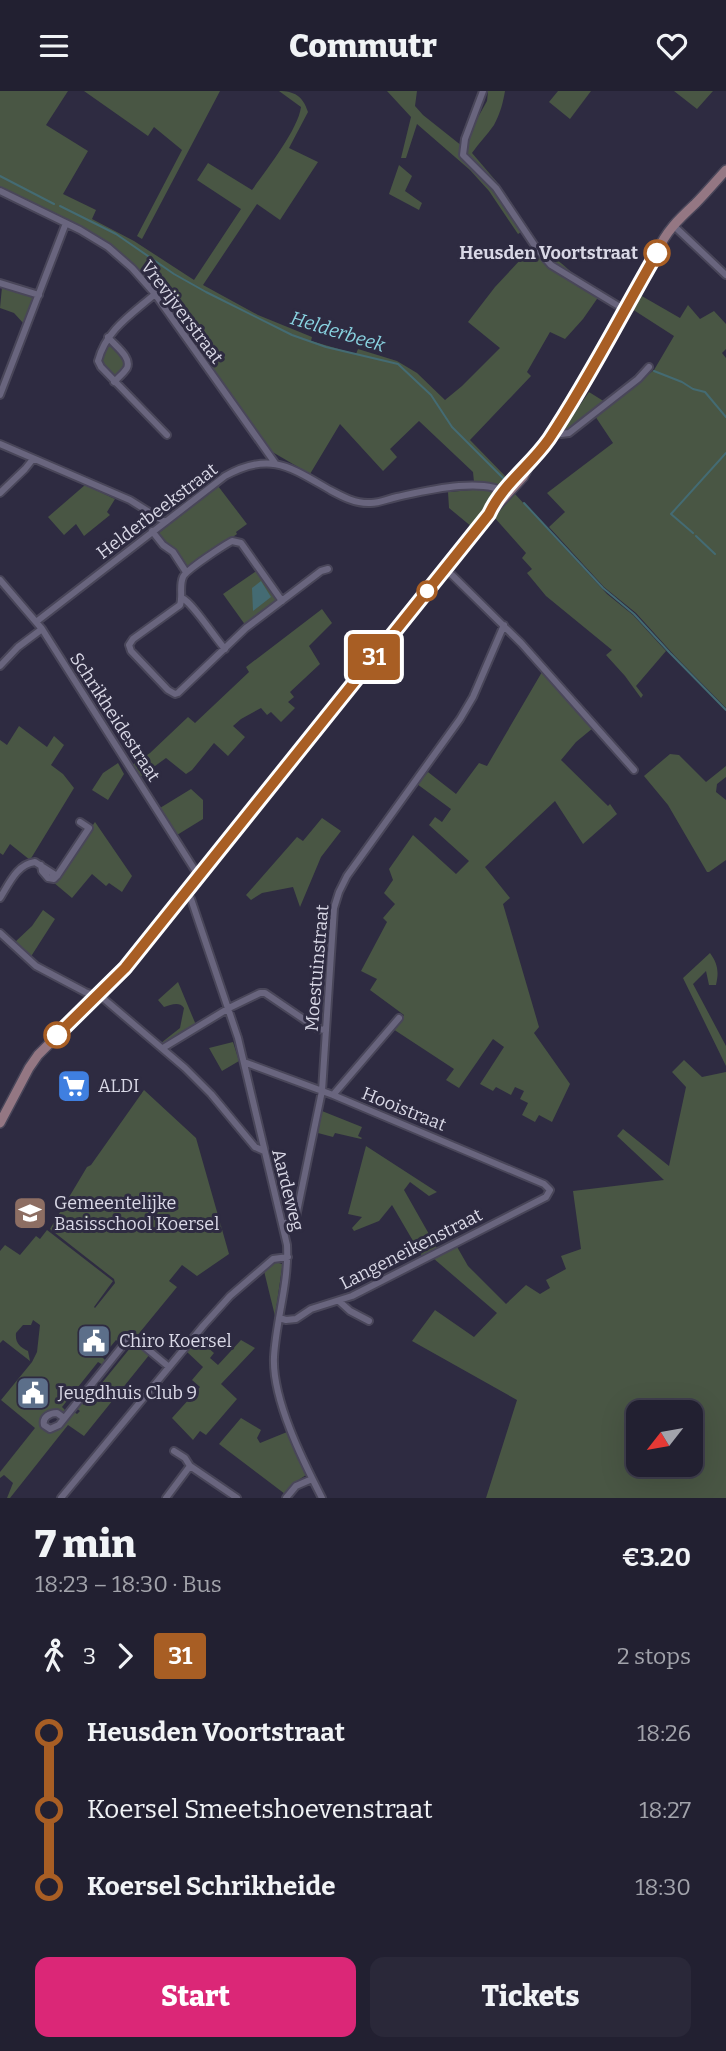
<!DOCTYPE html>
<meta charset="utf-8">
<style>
:root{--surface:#222031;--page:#2a2839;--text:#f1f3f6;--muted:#a2a3ab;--line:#3f3e4d;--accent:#db2777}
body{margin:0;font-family:Bitter,serif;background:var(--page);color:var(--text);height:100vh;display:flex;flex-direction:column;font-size:26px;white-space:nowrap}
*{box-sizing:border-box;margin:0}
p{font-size:23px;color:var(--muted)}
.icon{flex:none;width:38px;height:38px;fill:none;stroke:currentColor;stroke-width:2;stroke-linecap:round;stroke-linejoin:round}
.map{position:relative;height:1407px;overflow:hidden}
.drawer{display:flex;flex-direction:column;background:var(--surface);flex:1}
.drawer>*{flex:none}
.badge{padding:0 14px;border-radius:5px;font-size:24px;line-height:46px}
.needle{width:46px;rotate:239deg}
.tools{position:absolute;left:626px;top:1309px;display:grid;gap:14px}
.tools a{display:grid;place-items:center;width:77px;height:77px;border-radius:14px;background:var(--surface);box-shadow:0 7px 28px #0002,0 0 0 2px var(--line);font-size:35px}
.map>.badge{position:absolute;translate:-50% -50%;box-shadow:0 0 0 4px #fff}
.legs{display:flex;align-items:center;gap:10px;height:77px;padding:0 35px;font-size:23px}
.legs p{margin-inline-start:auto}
.headline{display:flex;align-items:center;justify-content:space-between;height:119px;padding:0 35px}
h1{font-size:38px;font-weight:800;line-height:52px}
.cta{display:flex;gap:14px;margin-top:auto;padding:14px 35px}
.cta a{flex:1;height:80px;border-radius:14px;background:var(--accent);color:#fff;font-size:28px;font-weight:800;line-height:80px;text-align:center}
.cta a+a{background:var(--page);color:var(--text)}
ul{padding:0 35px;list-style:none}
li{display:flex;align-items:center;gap:24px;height:77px;font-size:26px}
li i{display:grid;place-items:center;width:10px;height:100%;margin:0 9px;background:currentColor}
li i::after{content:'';width:18px;height:18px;margin:-9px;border:5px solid;border-radius:50%;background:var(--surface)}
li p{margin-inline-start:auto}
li:first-child i{background:linear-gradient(#0000 50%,currentColor 0)}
li:last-child i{background:linear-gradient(currentColor 50%,#0000 0)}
header{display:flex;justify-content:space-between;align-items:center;height:91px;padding:0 35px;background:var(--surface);font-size:32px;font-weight:800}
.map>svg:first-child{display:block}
.green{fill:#495644;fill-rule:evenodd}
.water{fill:#446b73}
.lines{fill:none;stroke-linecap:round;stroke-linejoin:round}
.stream{stroke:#446b73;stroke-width:2}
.street-casing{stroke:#494659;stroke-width:10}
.secondary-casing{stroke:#494659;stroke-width:12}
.street{stroke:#69657e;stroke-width:6}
.secondary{stroke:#947783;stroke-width:9}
.line-1-casing{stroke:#fff;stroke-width:16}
.line-1{stroke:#a85e24;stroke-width:10}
.stop-1-dot{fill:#fff;stroke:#a85e24;stroke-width:3.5}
.labels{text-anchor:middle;stroke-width:6;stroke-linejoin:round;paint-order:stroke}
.stop-label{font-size:18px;font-weight:bold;fill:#d9d8e6;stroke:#2e2b41;text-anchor:end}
.street-label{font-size:18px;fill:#d9d8e6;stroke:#2e2b41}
.poi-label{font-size:18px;fill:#d9d8e6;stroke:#2e2b41;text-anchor:start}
.water-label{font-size:19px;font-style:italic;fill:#89d3e1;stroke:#2e2b41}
</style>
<header><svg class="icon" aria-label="menu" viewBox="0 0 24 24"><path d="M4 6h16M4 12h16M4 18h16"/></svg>Commutr<svg class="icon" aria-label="heart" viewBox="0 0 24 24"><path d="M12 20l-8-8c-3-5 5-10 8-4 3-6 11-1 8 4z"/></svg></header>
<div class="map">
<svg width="726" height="1407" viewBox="0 0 726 1407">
<rect width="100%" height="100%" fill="#2e2b41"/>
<path class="green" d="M0,0H68L46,34L88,60L63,103L96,119L92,128L134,150L194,189L241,118L197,89L208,72L252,99C266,79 298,39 301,16L279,0C294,0 303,5 308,21L289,57L318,71L280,129L257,113L203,194L258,224L312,246L311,250L356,263L358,258L397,270L417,282L445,309L462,295L500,257L468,231L495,196L522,167V160H539L536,154C560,168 577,188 599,205L583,228L565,248L550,241L527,281L531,285L470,349L507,387L506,390L507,392L503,394L474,391L473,381L419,330L390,358L397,366L383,380L340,333L310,383L269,359L170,218L136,177L119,162L90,141L0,97Z
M84,0H220L142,148L137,145L182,59L154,36L148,45Z
M387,0H417L415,15L423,24L462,55L487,10L488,0H505C503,12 500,23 494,34C487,44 479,52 472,62L496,90L526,138L518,143L489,100L470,79L417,33L406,67H401L411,26Z
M558,0H591L570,28L549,11Z
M674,0H713L697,18Z
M399,74L412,85L405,100L422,112L419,119L389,103Z
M2,196L28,204L33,207V211L24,233L14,222L0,217Z
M640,204L680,227L688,214L700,228L714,220L726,233V258L722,262L726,267V617L674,564L636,522L604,496L549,436L565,421L547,402L613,352L595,325L654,279L674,245L632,218Z
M109,252L125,266L127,274L115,286H112L100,272L105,254Z
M589,301L605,311L565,340L564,337Z
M85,394L115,408L107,421L110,424L84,445L76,433L64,444L48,426Z
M218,395L247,433L236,441L237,443L194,474L186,475L159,444L160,441Z
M472,399H490L496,406L472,436L449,417L448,401Z
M515,403L607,503L633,524L666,560L636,595L643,604L641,607L625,585L606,564L612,559L546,505L527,482L532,478L522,467L526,462L494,426Z
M258,479L277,508L246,535L223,503Z
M322,518L332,532L309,555L320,573L290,601L294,606L288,611L295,617L281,631L271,621L267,624L261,617L241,628L233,635L245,646L228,665L214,652L192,679L186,683L166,667L140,686L132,674L150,662L188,626L195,632L249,581L246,576Z
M542,581L593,637L576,651L561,669L608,715L610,713L617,723L583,753L555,710L485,776L510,807L503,813L539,936L534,942L570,993L552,1031L539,1024L535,1031L522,1024L528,1012L520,1008L524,1000L515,996L511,1004L496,996L493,1000L480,993L504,956L493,948L459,997L446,989L454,978L393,938L404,924L370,899L377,888L361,880L387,831L383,827L395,813L384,802L393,789L389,778L413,744L456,783L469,770L429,734L435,726L442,731L451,718L417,693L428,681L456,703L479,672L487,675Z
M19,635L47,656L54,645L64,654L51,674L63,683L74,697L30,769L10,753L3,764L0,762V649L7,654Z
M670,663L679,664L706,691L726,675V686L717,693L716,701L726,709V769L709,781H707L668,714L644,685Z
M118,672L124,683L108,709L92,699L103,682Z
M191,698L203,709V728L177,744L160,717Z
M322,727L341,740L321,766L300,816L293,796L262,802L251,809L246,804L297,746L303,750Z
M95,731L132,785L122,801L109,792L106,795L92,783L72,807L53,791Z
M43,819L55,828L30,867L14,852L32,835Z
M710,862C718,873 719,881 716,894H709L706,880L693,893L726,955V975L683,887Z
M178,891L196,934L164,954L161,952L180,937L184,917C179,910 171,914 164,916L158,909Z
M233,951L239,970L222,980L209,957Z
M684,969L702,986L726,981V1407H486L517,1309L412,1250L435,1219L474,1246L497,1222L433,1167L456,1154L468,1175L506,1213L526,1194L540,1203L550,1197L546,1189L566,1178L561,1165L581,1158L573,1100L664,1089L617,1045L623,1038L669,1075L686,996L672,981ZM639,1321H691V1374H639Z
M144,999L196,1047L229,1163L197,1185L182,1174L169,1190L177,1196L136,1246H129L120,1252L116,1249L102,1266L106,1270L103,1274L98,1271L62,1316L66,1320L41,1330V1335L45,1339L56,1340L73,1320L77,1323L80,1320L76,1317L80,1311L84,1314L135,1251L150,1263L84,1345L68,1334L10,1407H7L13,1392L4,1384L0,1387V1381L35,1337L1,1309L32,1271L37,1261L40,1234L33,1229L31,1234H23L16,1242C15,1252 20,1256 28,1260L30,1270L3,1249L0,1252V1160L5,1154L20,1164L36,1145L40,1148L47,1139L113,1190L94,1216L95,1217L115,1192L114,1188L50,1138L87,1076L91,1074Z
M322,1020L362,1036L358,1045L362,1047L361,1048L335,1042L333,1046L318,1042Z
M366,1055L437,1101L429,1105L410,1091L404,1099L438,1159L423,1167L392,1114L379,1130L354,1140L352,1137L362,1126L348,1123Z
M276,1171L282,1173V1177L275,1225L264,1180Z
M197,1247L214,1262L210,1267L218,1274L241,1249L255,1257L221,1293L237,1308L206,1344L200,1340L193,1349L172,1327L200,1296L192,1289L203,1276L186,1260Z
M241,1327L261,1339L257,1347L260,1352L287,1341L306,1384L294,1392L285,1403L219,1353Z"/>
<path class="water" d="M261,490L271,506L253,520L252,497Z"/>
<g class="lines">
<path class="stream" d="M0,85L54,113
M60,115L116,143L174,183L206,201L292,244L326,256L398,273L431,304L452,336L504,388
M654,280L682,291L693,298L705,301L726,326
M524,412L603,497L634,523L670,562L726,619
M693,442L671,423L726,362
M696,445L715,463"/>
<g class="street-casing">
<path id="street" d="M483,0L465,48L463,64L496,97L537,158L551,174L625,219
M0,100L80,139L108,156L132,177L155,203L275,372
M673,134L726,184
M0,192L39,204
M155,203C132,223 106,239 98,270L101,276L167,344
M108,246C114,254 132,266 127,277C125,281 118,287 114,291
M0,304L66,132
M554,339L561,343L569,342L638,288L649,276
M0,353L130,409L165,431
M0,402L25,378L33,368
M152,440L163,454L173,461L186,481
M444,479L452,484L521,552L634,679
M0,489L42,538L198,784
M182,507C192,511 215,547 225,558
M282,510L241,452L232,450C223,455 186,479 183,486C179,495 183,505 180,514L133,548L129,554L131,560L168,599L175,603L178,602L246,537L321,480L328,478
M36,531L225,385C270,360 290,376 330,399C343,406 356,413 371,412C379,412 388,408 397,406C425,400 484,385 508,403
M0,575L18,556L42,538
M41,774L42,780L48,787L54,788L57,785L89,737L80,731
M185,801L191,808L238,947L287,1154C289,1192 276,1229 274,1266C272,1308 303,1370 322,1407
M0,807C9,793 17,773 35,771L57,785
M0,842L36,875L85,901L104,908L185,977L211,1003L255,1056L264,1060
M163,957L229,917L260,902H265L318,938L325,939
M244,971L333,1004L544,1093L550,1099L546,1106L352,1205L311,1218L296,1228L286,1229L279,1227
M333,1004L399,927
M282,1133L292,1130L296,1126L322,1000L334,817L339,801L347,785L460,628L473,606L504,534
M339,1210L350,1220L369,1230
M64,1327L57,1322C50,1322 42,1326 44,1334L50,1338L59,1334L128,1248L139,1251L169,1276
M174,1360L185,1367L190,1375L237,1407
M61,1407L203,1235L230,1205L273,1168L288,1166
M166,1407L190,1375
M286,1407L296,1395L312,1388"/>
</g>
<g class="secondary-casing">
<path id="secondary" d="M0,1032L29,977L38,964L125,877L489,423L523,386L529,374L547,351L566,320L657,161C666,140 679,128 695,113C706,102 716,90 726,79"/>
</g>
<use href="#street" class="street"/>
<use href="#secondary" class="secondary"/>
</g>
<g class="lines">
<g class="line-1-casing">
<path id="line-1" d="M57,944L125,877L489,423C502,394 531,374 549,348C589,288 621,224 657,162"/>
</g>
<use href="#line-1" class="line-1"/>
</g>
<defs>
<g id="supermarket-square" transform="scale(1.75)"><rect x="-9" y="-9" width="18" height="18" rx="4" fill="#3f7fe0" stroke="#2e2b41"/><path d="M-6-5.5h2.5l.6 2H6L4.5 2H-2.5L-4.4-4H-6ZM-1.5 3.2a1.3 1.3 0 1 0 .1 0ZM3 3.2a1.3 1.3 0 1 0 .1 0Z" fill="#fff"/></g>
<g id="school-square" transform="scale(1.75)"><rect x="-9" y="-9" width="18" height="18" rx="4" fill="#8d6e63" stroke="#2e2b41"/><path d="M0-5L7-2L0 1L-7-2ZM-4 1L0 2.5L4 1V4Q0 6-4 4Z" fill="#fff"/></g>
<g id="civic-square" transform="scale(1.75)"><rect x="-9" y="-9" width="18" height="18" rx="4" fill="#5c6f8a" stroke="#2e2b41"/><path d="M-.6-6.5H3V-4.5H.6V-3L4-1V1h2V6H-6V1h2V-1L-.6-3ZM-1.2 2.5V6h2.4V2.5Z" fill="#fff"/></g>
</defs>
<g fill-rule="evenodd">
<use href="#supermarket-square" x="74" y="995"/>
<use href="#school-square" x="30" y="1122"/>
<use href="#civic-square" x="94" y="1250"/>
<use href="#civic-square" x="33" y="1302"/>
</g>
<g class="stop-1-dot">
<circle cx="657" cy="162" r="12"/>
<circle cx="427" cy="500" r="9"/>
<circle cx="57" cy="944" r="12"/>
</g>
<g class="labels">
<g class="stop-label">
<text x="638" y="168">Heusden Voortstraat</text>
</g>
<g class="street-label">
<text transform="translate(182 221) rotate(53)" y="6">Vrevijverstraat</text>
<text transform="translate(157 420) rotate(-37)" y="6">Helderbeekstraat</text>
<text transform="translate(115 626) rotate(57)" y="6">Schrikheidestraat</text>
<text transform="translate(317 877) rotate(-85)" y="6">Moestuinstraat</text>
<text transform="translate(404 1018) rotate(22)" y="6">Hooistraat</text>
<text transform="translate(288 1099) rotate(76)" y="6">Aardeweg</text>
<text transform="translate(411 1158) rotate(-27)" y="6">Langeneikenstraat</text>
</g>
<g class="poi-label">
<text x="98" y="1001">ALDI</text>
<text x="54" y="1118">Gemeentelijke<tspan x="54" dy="21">Basisschool Koersel</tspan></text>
<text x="119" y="1256">Chiro Koersel</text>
<text x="58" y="1308">Jeugdhuis Club 9</text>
</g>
<g class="water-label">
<text transform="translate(338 240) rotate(17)" y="7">Helderbeek</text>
</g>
</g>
</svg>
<div class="tools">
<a><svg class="needle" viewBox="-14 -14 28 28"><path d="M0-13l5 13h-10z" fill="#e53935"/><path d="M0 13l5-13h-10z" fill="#a2a3ab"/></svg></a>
</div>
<b class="badge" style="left:374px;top:566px;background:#a85e24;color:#fff">31</b>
</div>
<section class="drawer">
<div class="headline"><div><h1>7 min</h1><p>18:23 – 18:30 · Bus</p></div><b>€3.20</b></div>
<div class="legs"><svg class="icon" aria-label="walk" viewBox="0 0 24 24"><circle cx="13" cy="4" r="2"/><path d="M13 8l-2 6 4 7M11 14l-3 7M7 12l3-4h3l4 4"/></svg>3<svg class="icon" aria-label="forward" viewBox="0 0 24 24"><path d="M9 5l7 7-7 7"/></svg><b class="badge" style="background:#a85e24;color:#fff">31</b><p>2 stops</p></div>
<ul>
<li><i style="color:#a85e24"></i><b>Heusden Voortstraat</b><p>18:26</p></li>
<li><i style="color:#a85e24"></i><span>Koersel Smeetshoevenstraat</span><p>18:27</p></li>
<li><i style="color:#a85e24"></i><b>Koersel Schrikheide</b><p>18:30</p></li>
</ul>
<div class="cta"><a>Start</a><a>Tickets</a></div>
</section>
